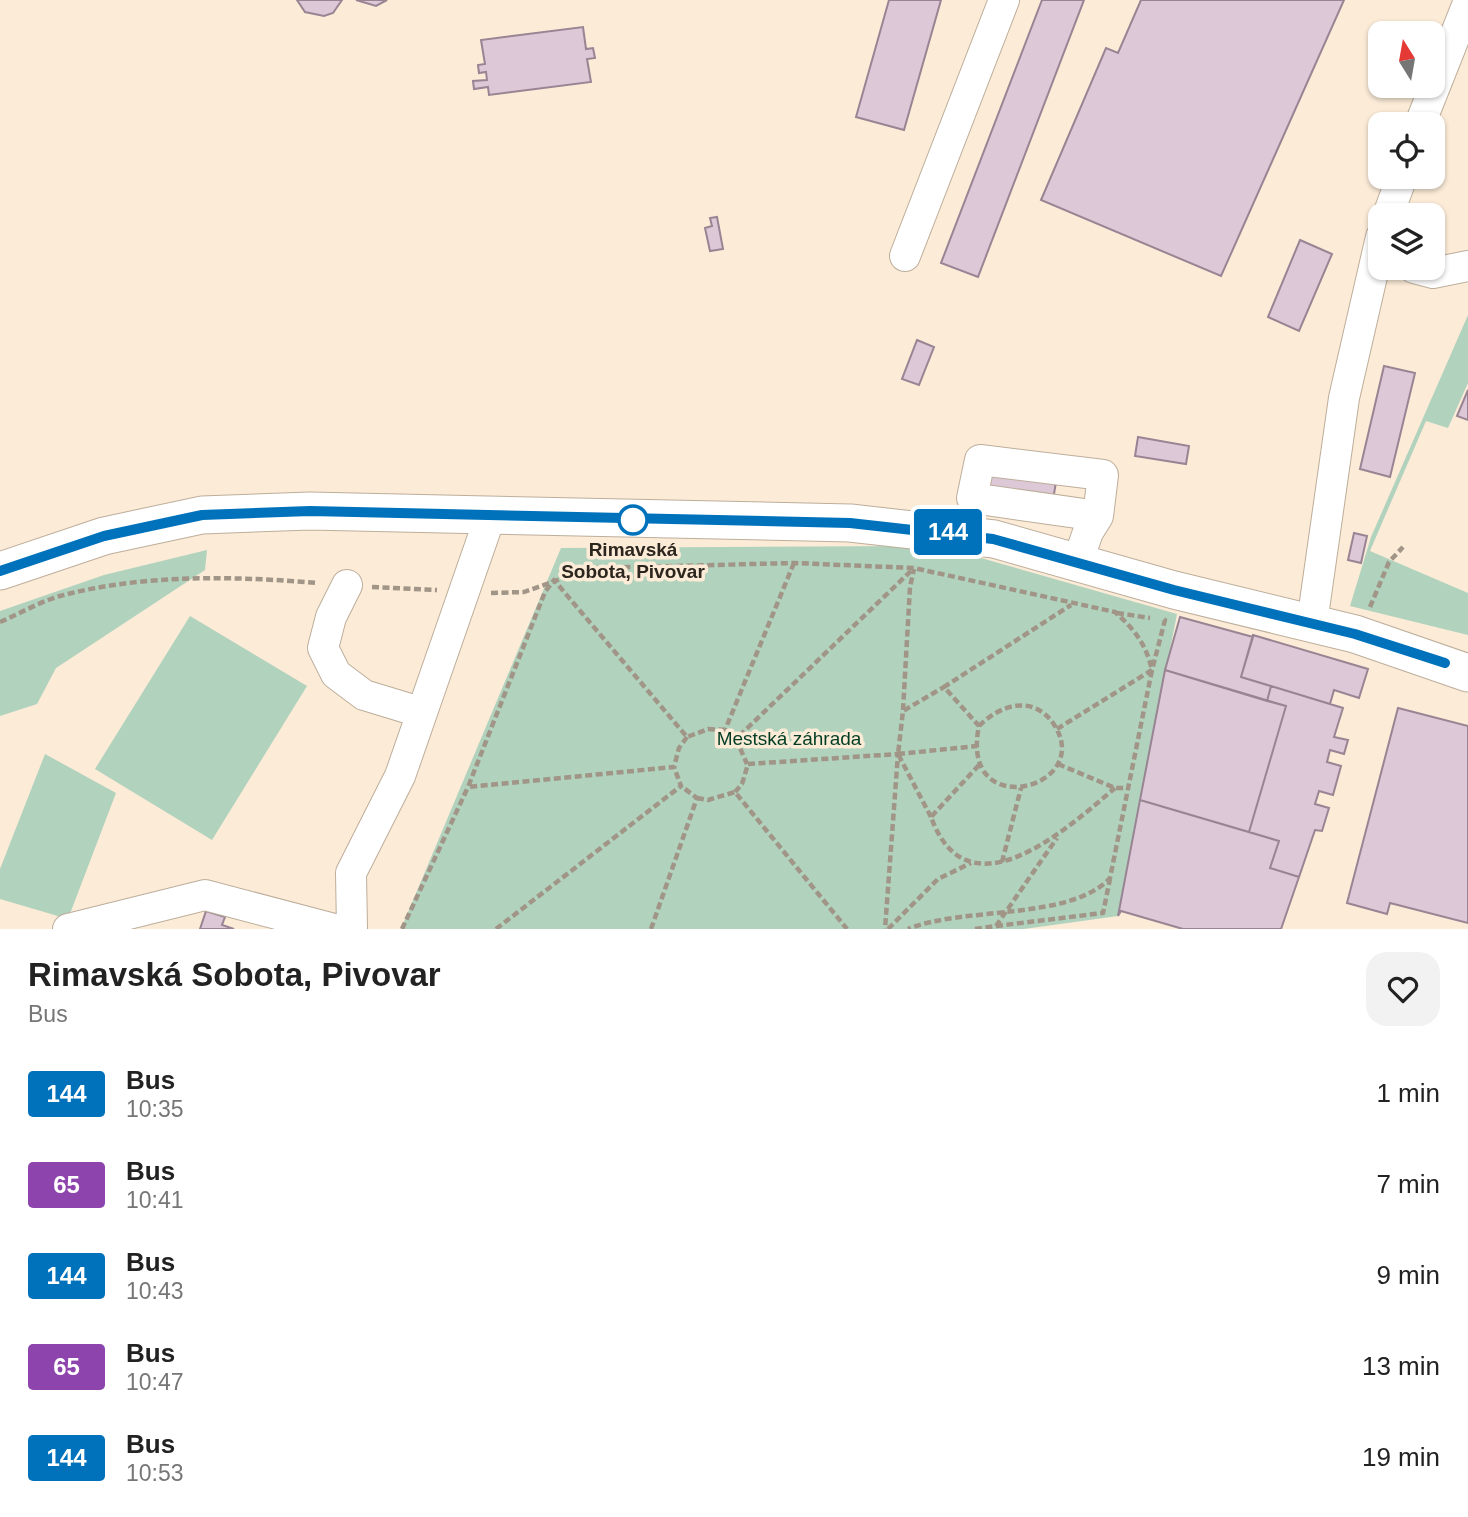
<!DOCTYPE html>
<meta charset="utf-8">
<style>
:root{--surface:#fff;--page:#f2f2f2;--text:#222;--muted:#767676}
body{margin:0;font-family:Arial,sans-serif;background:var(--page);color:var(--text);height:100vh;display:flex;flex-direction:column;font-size:26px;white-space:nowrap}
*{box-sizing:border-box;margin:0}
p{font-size:23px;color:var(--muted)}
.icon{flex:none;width:38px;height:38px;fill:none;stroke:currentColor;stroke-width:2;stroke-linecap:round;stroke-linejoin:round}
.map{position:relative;height:929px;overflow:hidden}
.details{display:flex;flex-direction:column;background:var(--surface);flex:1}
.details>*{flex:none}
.badge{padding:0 14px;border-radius:5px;font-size:24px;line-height:46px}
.needle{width:46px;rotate:349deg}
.controls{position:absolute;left:1368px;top:21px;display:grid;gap:14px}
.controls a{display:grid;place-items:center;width:77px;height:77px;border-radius:14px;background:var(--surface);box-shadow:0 2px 5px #0004;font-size:35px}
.map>.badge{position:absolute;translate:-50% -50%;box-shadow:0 0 0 4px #fff}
.round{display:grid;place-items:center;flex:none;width:74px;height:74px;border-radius:21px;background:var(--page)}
.headline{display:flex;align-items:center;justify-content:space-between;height:119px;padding:0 28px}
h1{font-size:33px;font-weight:700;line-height:52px}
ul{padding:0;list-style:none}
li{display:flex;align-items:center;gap:21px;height:91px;padding:0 28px}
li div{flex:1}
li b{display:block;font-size:26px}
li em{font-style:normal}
li .badge{min-width:77px;font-weight:700;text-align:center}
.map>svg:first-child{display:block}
.green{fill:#b1d2bd}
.building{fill:#ddc8d7;stroke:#988493;stroke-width:2}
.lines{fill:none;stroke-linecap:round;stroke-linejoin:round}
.minor-casing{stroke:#bdae9b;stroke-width:32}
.major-casing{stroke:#bdae9b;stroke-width:39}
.path{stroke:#a09587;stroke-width:4.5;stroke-dasharray:7 3.5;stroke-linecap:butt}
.minor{stroke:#fff;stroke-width:30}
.major{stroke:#fff;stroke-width:37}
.line-casing{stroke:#fff;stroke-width:16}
.line{stroke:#0072bc;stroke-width:10}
.stop-dot{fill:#fff;stroke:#0072bc;stroke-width:3.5}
.labels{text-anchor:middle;stroke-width:7;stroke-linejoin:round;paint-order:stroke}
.stop-label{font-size:19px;font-weight:bold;fill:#2c261f;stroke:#fbebd7}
.park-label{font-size:19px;fill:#013d23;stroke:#fbebd7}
</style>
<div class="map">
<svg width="1468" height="929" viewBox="0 0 1468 929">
<rect width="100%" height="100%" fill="#fbebd7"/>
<path class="green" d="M1468,315V383L1448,428L1426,421L1370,551L1468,593V635L1350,606L1371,537Z
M912,546L960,552L1177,614L1118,916L1024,929H401L561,548Z
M207,550L205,570L56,668L37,704L0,716V611L104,575Z
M190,616L307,686L212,840L95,769Z
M45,754L116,793L68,919L0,899V869Z"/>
<path class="building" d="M297,0H342L333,13L324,16L305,12Z
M356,0H387L376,6Z
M889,0H941L904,130L856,117Z
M1042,0H1084L978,277L941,263Z
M1141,0H1344L1221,276L1041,200L1106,48L1118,53Z
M583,27L586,49L593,48L595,58L587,59L591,82L489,95L488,87L474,89L473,81L487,80L486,72L479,73L478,65L485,64L481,40Z
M717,217L723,249L710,251L705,228L712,226L710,218Z
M1300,240L1332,254L1299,331L1268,317Z
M917,340L934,347L919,385L902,379Z
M1384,366L1415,373L1390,477L1360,469Z
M1468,390V420L1457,416Z
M1138,437L1189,446L1186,464L1135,456Z
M991,465L1057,476L1053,500L987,489Z
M1354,533L1367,536L1361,563L1348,560Z
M1180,617L1253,637L1241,677L1271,686L1267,701L1165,670Z
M1253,635L1368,669L1359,698L1334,690L1330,704L1241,677Z
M1165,670L1286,706L1249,832L1140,800Z
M1271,686L1343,708L1334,737L1348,740L1344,754L1330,750L1327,762L1341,766L1333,795L1319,791L1315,804L1329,808L1322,831L1315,830L1299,877L1270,868L1279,841L1249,832L1286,706L1267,701Z
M1398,708L1468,726V923L1390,903L1387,914L1347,903Z
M1140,800L1279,841L1270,868L1299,877L1281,929H1183L1121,911L1118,916Z
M206,911L225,917L222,925L234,929H200Z"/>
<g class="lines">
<g class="minor-casing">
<path id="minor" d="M1420,124L1468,3
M1388,215L1402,177
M905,256L1004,0
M1414,268L1433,273L1468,266
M1078,561L1088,532L1098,516L1103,475L980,460L972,498L1098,516
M347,585L331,617L323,648L336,674L364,695L420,712
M1312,623L1344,398L1381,237
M68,929L205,895L334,929
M352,929L351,873L400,776L490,517"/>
</g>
<g class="major-casing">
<path id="major" d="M0,571L104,536L202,515L310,511L850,523L994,539L1174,590L1355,634L1468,673"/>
</g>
<path class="path" d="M794,563L725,730L736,739L913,569
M372,587L437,590
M491,593L524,592L592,568L794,563L914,568L1115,612C1135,630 1146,644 1152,670L1110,878C1070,921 964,906 908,929
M1370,607L1389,562L1403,547
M1117,613L1150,618
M0,622C19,614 39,602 60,596C142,574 234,576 318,583
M903,710L910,587L914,569
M979,726C1000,705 1032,694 1053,723C1098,788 958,825 979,726L944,687L1071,605
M1057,729L1152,670L1165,620L1162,619
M687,737L679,748L674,767L468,787L545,592L554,580L687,737L708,729L725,730
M736,739L747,764
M898,754L977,746
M1058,764L1115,788H1128
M979,765L931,817C968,919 1068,828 1115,788
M735,792L742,784L748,764L898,754L885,929
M697,798L708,800L735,792L847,929
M931,817L898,754L903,711L944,687
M1002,862L1021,788
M996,926L1103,913L1110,879
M402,929L468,787
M496,929L681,786L674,767
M651,929L697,798L681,786
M888,929L938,879L971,863
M975,929L996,926L1057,838"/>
<use href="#minor" class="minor"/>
<use href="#major" class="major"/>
</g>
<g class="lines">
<g class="line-casing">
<path id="line" d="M0,571L104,536L202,515L310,511L850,523L993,539L1174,590L1355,634L1445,663"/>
</g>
<use href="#line" class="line"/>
</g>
<circle class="stop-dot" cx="633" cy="520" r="14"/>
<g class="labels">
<g class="stop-label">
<text x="633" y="556">Rimavská<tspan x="633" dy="22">Sobota, Pivovar</tspan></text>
</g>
<g class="park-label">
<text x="789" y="745">Mestská záhrada</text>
</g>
</g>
</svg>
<div class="controls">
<a><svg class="needle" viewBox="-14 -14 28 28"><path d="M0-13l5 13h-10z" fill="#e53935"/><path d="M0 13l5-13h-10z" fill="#767676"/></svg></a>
<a><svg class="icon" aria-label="locate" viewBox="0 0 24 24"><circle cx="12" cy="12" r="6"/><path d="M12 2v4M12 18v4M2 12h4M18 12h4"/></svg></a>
<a><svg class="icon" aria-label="layers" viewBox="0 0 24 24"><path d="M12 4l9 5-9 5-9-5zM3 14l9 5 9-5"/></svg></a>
</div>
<b class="badge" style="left:948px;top:532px;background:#0072bc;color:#fff">144</b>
</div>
<section class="details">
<div class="headline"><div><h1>Rimavská Sobota, Pivovar</h1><p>Bus</p></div><a class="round"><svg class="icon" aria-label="heart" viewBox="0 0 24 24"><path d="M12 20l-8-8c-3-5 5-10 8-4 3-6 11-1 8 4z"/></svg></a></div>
<ul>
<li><span class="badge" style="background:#0072bc;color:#fff">144</span><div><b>Bus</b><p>10:35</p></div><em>1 min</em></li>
<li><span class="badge" style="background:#8e44ad;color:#fff">65</span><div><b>Bus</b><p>10:41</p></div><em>7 min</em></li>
<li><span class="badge" style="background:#0072bc;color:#fff">144</span><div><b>Bus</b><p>10:43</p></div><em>9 min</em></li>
<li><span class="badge" style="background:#8e44ad;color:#fff">65</span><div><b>Bus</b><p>10:47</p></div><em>13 min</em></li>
<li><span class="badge" style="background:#0072bc;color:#fff">144</span><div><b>Bus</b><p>10:53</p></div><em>19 min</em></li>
</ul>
</section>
